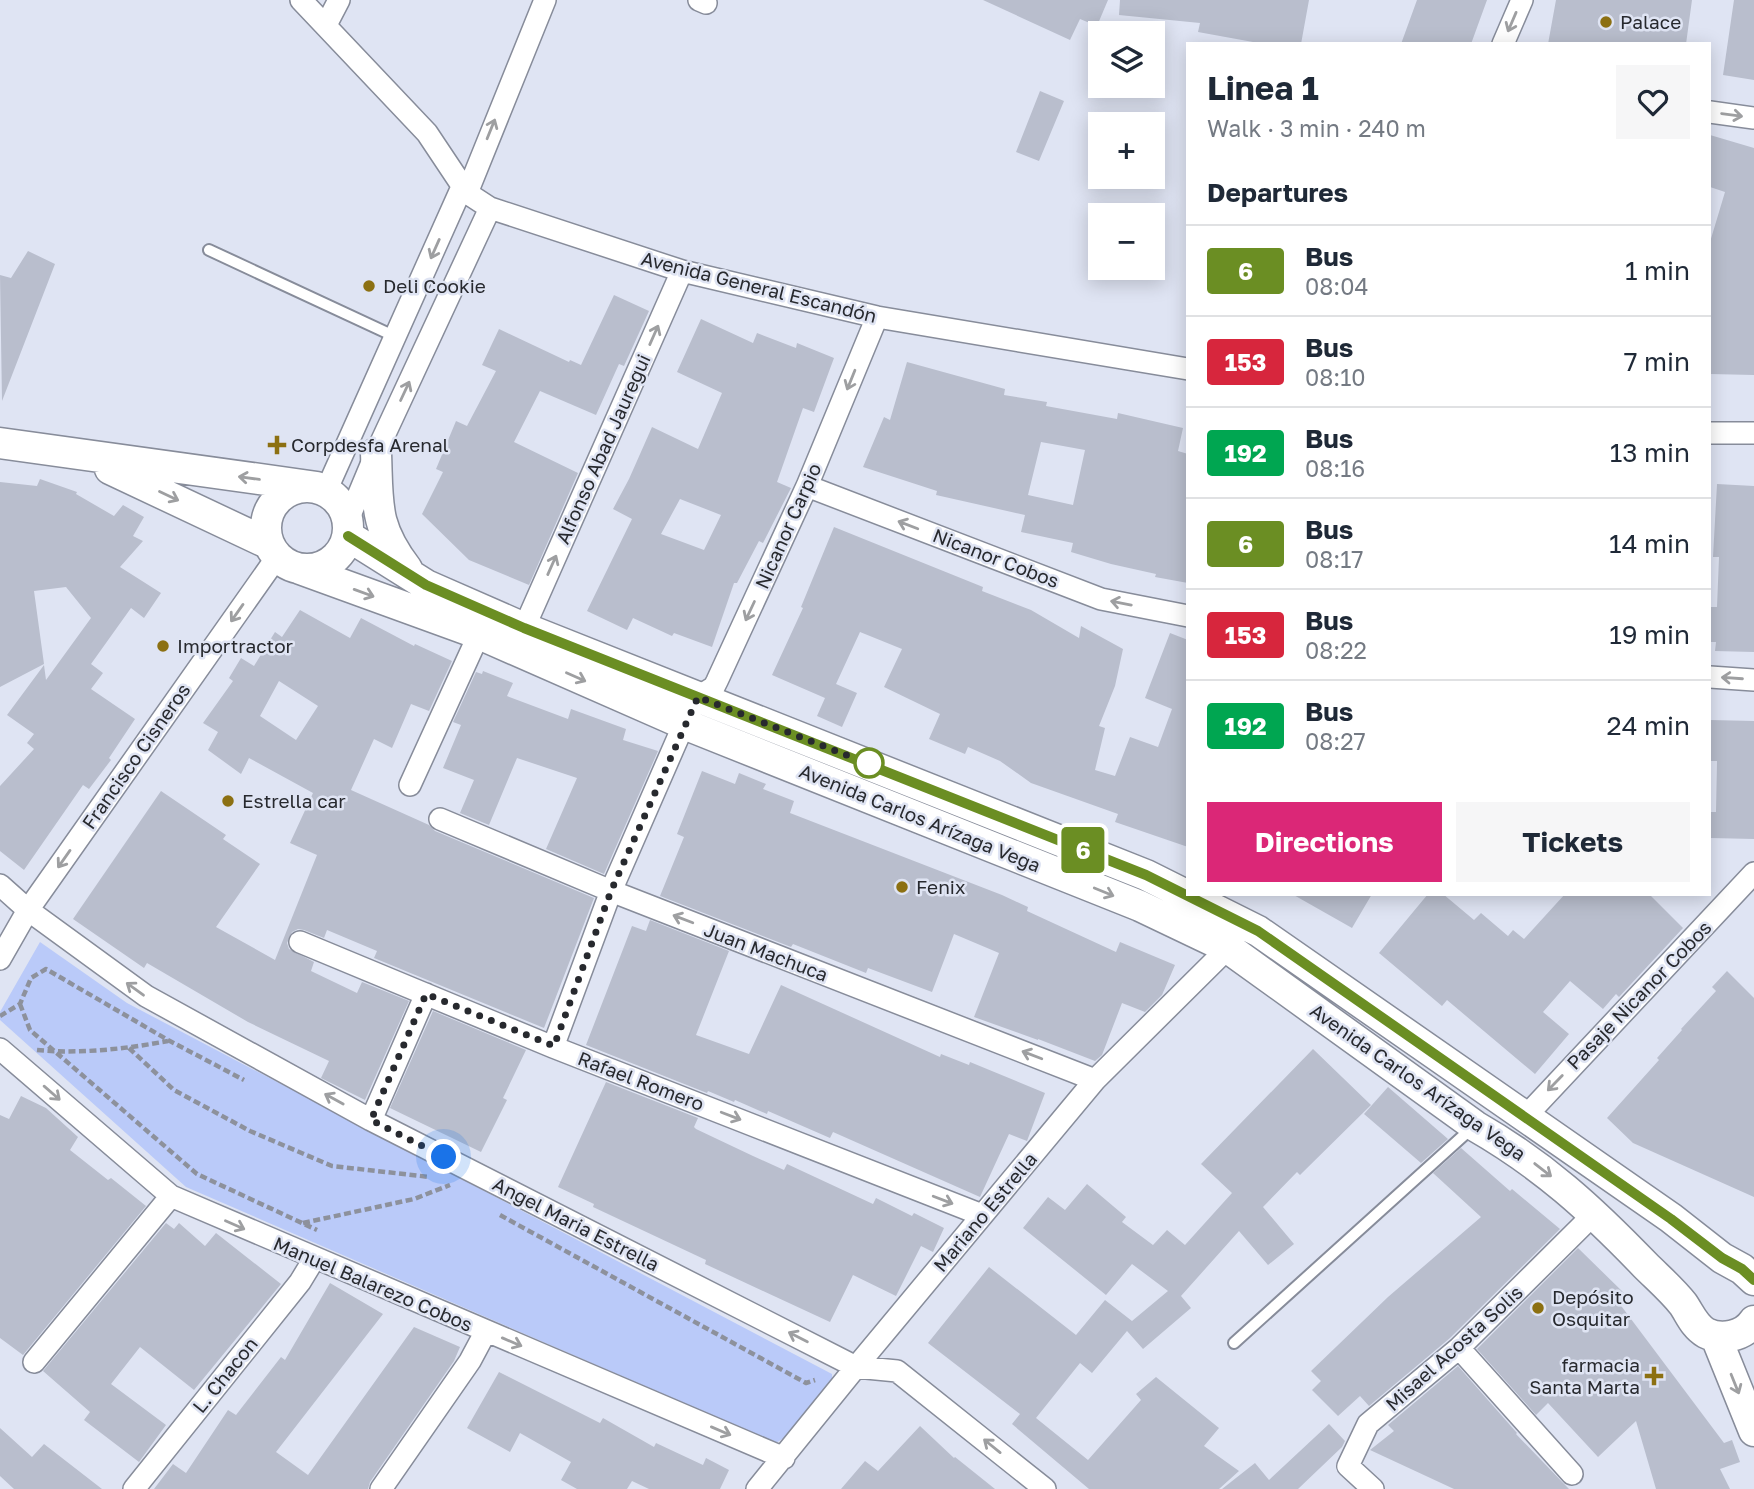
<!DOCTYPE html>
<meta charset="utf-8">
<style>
:root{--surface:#fff;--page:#f6f6f7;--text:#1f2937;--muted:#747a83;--line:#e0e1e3;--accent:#db2777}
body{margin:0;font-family:"Golos Text",sans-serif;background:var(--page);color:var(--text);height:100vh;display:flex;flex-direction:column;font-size:26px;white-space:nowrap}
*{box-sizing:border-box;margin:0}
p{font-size:23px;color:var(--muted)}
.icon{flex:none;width:38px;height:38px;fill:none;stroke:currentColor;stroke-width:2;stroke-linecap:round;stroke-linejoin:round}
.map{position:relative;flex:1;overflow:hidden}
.panel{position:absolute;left:1186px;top:42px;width:525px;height:854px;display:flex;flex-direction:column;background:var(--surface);border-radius:0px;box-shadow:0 4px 18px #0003}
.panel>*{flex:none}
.badge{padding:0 14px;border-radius:5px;font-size:24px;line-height:46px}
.fabs{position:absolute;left:1088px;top:21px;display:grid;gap:14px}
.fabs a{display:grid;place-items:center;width:77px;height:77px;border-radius:0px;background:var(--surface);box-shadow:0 4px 18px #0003;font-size:35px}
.you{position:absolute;width:35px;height:35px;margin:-18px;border:5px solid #fff;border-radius:50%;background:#1a73e8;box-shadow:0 0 0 10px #1a73e833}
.map>.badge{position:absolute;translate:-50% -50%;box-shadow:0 0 0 4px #fff}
h2{padding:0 21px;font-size:26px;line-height:63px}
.round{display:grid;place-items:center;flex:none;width:74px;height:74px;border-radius:0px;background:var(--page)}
.overview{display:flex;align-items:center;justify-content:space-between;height:119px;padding:0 21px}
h1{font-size:33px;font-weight:700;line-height:52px}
.action{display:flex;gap:14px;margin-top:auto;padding:14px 21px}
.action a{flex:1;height:80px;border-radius:0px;background:var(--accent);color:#fff;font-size:28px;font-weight:700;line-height:80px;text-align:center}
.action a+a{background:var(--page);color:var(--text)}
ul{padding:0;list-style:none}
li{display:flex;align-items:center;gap:21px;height:91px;padding:0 21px;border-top:2px solid var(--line)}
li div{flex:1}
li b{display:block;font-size:26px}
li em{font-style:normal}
li .badge{min-width:77px;font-weight:700;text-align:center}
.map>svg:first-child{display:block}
.green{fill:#bacaf9}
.building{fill:#b9becd;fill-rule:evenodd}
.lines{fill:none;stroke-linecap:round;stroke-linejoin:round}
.lane-casing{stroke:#878c9a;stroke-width:14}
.street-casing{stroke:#878c9a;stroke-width:24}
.secondary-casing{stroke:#878c9a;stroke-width:33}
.path{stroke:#8d919c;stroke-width:4.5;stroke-dasharray:7 3.5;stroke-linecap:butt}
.lane{stroke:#fff;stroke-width:10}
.street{stroke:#fff;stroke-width:21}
.secondary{stroke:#fff;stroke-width:30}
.oneway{stroke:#9e9fa1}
.line-casing{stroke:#fff;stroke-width:16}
.line{stroke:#6b8e23;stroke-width:10}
.walk{stroke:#27292e;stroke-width:7;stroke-dasharray:0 12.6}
.poi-dot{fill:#8c7012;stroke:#dfe4f3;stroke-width:2.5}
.stop-dot{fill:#fff;stroke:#6b8e23;stroke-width:3.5}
.labels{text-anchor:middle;stroke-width:5;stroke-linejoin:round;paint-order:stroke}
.poi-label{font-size:19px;fill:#27292e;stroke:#dfe4f3;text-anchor:start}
.street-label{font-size:19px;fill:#27292e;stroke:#dfe4f3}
</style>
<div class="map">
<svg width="1754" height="1489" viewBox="0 0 1754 1489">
<rect width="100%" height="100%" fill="#dfe4f3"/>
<path class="green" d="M40,942L127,1003L832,1374V1379L790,1434L776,1443L186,1187L0,1020V1012Z"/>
<path class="building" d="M983,0H1108L1097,26L1080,19L1070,40Z
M1120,0H1309L1301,44H1264L1198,32L1200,23L1119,15Z
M1417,0H1487L1471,44H1401Z
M1556,0H1692L1686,44H1548Z
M1734,0H1754V80L1723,75Z
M1040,91L1064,101L1039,161L1016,152Z
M1710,135L1754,148V375L1710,374V242L1725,192L1710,187Z
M28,251L55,264L2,401L0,275L11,278Z
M614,295L649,311L624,366L619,364L596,415L540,391L514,442L578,473L529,585L469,560L422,514L443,472L436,469L456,421L467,426L496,371L482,365L499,329L569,362L570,360L581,365Z
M701,319L753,343L757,333L796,348L797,343L834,358L814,412L803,408L777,482L791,488L763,543L759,541L737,583H734L712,647L674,633L672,636L633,618L627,630L587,611L632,519L613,509L629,479L652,427L698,449L722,393L677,372ZM680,499L721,515L704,550L661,534Z
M907,362L1005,389L1004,395L1047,402L1046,406L1117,419L1118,413L1183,428L1178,451L1188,454V583L1155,577L1156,574L1111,564L1071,552L1073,543L1021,532L1025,515L936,495L937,491L863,467L884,417L890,420ZM1041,442L1085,450L1073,505L1028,495Z
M40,479L77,492L76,494L114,516L123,505L144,517L133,536L143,541L120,567L161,593L144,618L131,608L91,664L103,673L91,689L135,719L109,758L111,760L89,789L83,785L24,870L0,851V786L34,749L27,743L34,734L7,715L44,665L46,680L91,618L66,587L34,591L44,664L0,687V482L37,486Z
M1717,484L1754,486V652L1715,651L1716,642H1710V607H1717L1719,557H1713Z
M834,527L983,587L982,591L1031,610L1079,638L1081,626L1123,649L1115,686L1099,726L1105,728L1095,770L1115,776L1130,737L1158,747L1172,709L1145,698L1170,633L1188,640V847L1115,822L1118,814L1031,783L1000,761L968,747L965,754L929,739L940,714L884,687L902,649L860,632L836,684L857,693L842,727L817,716L825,698L772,675L803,608L801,607Z
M300,610L350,638L361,618L414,646L415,644L452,661L429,711L411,704L392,748L374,739L351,790L429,825L435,831L594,898L544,1028L374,958L377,951L327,930L324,938L304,930L298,929L292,932L287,943L289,949L314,962L311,971L357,993L362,982L409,1001L365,1100L321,1078L329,1061L248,1022L147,963L144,968L73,919L161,791L226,835L223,839L260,864L216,927L275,960L317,855L290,843L313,793L249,758L241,774L208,750L218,732L203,723L233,681L229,678L241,658L254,666L275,632L282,637ZM279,681L318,706L296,740L260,716Z
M483,671L513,683L507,696L568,719L571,709L626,729L623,740L658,751L604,874L546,849L577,778L517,758L489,825L460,813L474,780L443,768L461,725L453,722L476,672L482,674Z
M1710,720L1754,721V839L1710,838V812H1716L1717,761H1710Z
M702,771L735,784L739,773L766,784L763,789L794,801L790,813L1002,895L1028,907L1027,911L1116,952L1120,942L1175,965L1162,995L1145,1012L1122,1003L1102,1055L1095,1061L1038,1039V1040L974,1017L999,953L954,934L932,992L868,968L866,973L793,944L791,947L660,896L684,837L677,834Z
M1292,894H1372L1352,928Z
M1428,894H1443L1474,920L1481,913L1508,936L1513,930L1524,939L1565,894H1649L1683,928L1619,997L1616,994L1603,1009L1570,981L1543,1012L1569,1034L1535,1074L1447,1000L1442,1006L1379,953Z
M650,920L729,951L696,1035L749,1054L781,985L940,1057L941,1054L969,1065L970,1062L1045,1093L1027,1141L1009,1134L980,1197L833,1132L830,1138L768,1111L767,1114L735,1100L734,1102L708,1091L707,1093L586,1045L632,926L646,931Z
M1727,971L1754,998V1197L1633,1143L1607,1118L1659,1060L1657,1058L1682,1030L1681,1029L1716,991L1712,987Z
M433,1011L526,1050L503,1098L507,1100L481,1152L390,1108Z
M1313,1049L1371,1105L1300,1175L1297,1172L1263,1207L1294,1244L1268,1265L1239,1231L1181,1296L1191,1308L1143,1349L1127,1331L1092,1373L1080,1363L1036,1418L1088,1460L1141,1400L1136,1394L1156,1377L1219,1428L1204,1446L1239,1471L1219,1489H1089L1012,1424L1020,1414L928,1343L989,1267L1076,1335L1105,1300L1132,1321L1168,1291L1132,1264L1106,1295L1023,1228L1048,1197L1065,1210L1087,1184L1126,1217L1122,1222L1153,1245L1167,1230L1185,1245L1232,1193L1201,1164Z
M606,1082L698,1118L694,1127L696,1129L753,1156L784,1170L787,1164L873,1204L876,1198L912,1216L914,1213L944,1228L933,1252L921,1246L896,1296L853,1275L830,1322L705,1264L706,1260L593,1207L594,1204L558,1187Z
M1388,1087L1448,1139L1421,1163L1364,1114Z
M21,1096L46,1108L78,1137L70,1150L108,1180L111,1178L146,1206L23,1355L0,1338V1115L9,1119Z
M1461,1148L1510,1191L1512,1189L1560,1229L1450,1338L1369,1406L1360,1396L1338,1416L1312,1390L1321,1381L1311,1371L1388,1297L1481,1217L1433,1173Z
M166,1223L174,1229L179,1223L205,1246L216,1233L281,1284L194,1390L140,1347L111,1384L166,1425L139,1462L84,1420L90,1412L43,1371Z
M1578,1248L1626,1295L1619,1303L1724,1443L1732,1440L1740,1462L1720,1469L1730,1489H1656L1636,1421L1598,1457L1548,1403L1536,1415L1477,1349Z
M330,1283L383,1314L276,1452L308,1475L414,1327L460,1347L454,1361L370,1482L368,1489H154L173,1464L186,1473L228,1410L236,1415L281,1357L285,1360Z
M1458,1366L1517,1433L1516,1434L1569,1489H1454L1370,1450L1394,1431L1388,1425Z
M499,1372L600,1423L603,1418L654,1447L656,1443L703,1465L706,1458L729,1470L720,1489H649L632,1481L627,1489H577L561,1480L571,1462L520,1433L510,1452L467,1428Z
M1329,1424L1345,1441L1342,1447L1298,1489H1222L1255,1463L1269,1480Z
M920,1426L954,1458L955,1457L995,1489H841L865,1461L878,1471Z
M0,1428L32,1457L44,1444L102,1489H14L0,1476Z"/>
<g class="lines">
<g class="lane-casing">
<path id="lane" d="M209,250L396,337
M1234,1343L1473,1127"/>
</g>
<g class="street-casing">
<path id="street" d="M301,0L427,133L467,193L490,208L682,271L877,317L1188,369
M699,0L706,3
M326,25L339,0
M1503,44L1522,0
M1710,112L1754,118
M467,193L545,0
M1710,433H1754
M807,486L1101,599L1188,616
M326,491L462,187
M348,520L376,453L490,208
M524,628L682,271
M1710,677L1754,680
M410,785L479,634
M440,819L611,891L1095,1080
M0,885L28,910L146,996L371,1120L856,1367L897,1371L1045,1489
M300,942L553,1047L982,1215
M0,959L28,910L277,557
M553,1047L611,891L684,724L698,697L714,687L717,681L807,486L877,317
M0,1049L171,1196L784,1458
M1525,1117L1754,873
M371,1120L426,994
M1459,1348L1572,1474
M34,1362L171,1196
M134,1489L300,1282L314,1259
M381,1489L470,1361L486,1331
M757,1489L856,1367L1095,1080L1228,948
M1373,1489L1348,1466L1368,1424L1459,1348L1595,1213"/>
</g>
<g class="secondary-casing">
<path id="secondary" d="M0,443L317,487
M376,453C378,504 374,526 407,569
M110,469L267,543
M266 528a41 41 0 1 1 82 0a41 41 0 1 1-82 0Z
M348,536L426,585L524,628L1146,875L1258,931L1671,1218L1722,1258L1742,1269L1754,1280
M300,569L479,634L684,724L1140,906L1228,948L1475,1126C1543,1165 1591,1209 1645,1265C1658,1278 1672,1290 1683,1304C1690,1314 1694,1326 1706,1333C1722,1341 1744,1336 1754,1321
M1716,1337L1754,1431"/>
</g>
<path class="path" d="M20,1004L30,1030L197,1174L317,1230
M0,1016L20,1004L31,978L46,969L168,1040L244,1080
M129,1048L174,1090L250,1131L332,1166L430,1177
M37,1050C81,1054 125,1049 168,1041
M500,1215L806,1383L815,1380
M303,1223L414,1199L450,1185"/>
<use href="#lane" class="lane"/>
<use href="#street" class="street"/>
<use href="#secondary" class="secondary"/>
</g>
<defs><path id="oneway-shaft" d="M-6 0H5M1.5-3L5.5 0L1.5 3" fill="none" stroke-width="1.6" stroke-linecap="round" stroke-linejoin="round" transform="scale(1.75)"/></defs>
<g class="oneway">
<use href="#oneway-shaft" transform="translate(1512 22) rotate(113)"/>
<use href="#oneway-shaft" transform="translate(1732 115) rotate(8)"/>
<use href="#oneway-shaft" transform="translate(491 129) rotate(-68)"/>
<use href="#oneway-shaft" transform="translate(435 249) rotate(114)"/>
<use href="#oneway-shaft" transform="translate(654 335) rotate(-66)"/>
<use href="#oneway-shaft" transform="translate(851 380) rotate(112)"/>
<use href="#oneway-shaft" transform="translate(405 391) rotate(-65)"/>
<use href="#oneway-shaft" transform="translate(249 478) rotate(-172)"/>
<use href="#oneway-shaft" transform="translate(169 496) rotate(25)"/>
<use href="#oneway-shaft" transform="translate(908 525) rotate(-159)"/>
<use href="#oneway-shaft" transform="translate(552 565) rotate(-66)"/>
<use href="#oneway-shaft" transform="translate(364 593) rotate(20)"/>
<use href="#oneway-shaft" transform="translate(1121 603) rotate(-169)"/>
<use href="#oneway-shaft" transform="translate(750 611) rotate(115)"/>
<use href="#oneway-shaft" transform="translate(237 613) rotate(125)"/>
<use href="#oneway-shaft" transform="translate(576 677) rotate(24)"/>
<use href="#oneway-shaft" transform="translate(1732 678) rotate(-176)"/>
<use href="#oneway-shaft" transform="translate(64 859) rotate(125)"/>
<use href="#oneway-shaft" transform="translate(1104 892) rotate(22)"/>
<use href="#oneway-shaft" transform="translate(683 919) rotate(-159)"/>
<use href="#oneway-shaft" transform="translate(135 989) rotate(-144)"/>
<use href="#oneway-shaft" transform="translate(1032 1055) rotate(-159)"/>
<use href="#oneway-shaft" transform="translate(1555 1083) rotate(134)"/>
<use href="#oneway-shaft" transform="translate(52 1093) rotate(41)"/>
<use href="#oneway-shaft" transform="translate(334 1099) rotate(-151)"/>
<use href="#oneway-shaft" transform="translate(731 1116) rotate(21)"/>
<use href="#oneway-shaft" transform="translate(1543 1170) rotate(38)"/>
<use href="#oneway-shaft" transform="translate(943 1200) rotate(21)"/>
<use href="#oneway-shaft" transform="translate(235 1225) rotate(24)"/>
<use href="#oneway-shaft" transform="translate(798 1337) rotate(-153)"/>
<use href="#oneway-shaft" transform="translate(512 1342) rotate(23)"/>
<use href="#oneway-shaft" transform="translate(1735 1384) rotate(68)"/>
<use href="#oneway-shaft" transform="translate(721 1431) rotate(23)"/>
<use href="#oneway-shaft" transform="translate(992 1446) rotate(-141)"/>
</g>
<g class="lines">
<g class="line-casing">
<path id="line" d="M348,536L426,585L524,628L1146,875L1258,931L1671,1219L1722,1258L1742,1269L1754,1280"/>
</g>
<use href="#line" class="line"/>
<path class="walk" d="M444,1157L371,1120L426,994L554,1046L611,891L698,697L877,767L869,763"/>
</g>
<g class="poi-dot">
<circle cx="1606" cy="22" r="7"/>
<circle cx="369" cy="286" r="7"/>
<path d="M273.5 434.5h7v7h7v7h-7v7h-7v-7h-7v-7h7z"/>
<circle cx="163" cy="646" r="7"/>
<circle cx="228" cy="801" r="7"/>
<circle cx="902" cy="887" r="7"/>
<circle cx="1538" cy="1308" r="7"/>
<path d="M1650.5 1365.5h7v7h7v7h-7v7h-7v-7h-7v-7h7z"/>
</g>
<circle class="stop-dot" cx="869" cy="763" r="14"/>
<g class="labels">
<g class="poi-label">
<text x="1620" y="29">Palace</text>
<text x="383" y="293">Deli Cookie</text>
<text x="291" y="452">Corpdesfa Arenal</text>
<text x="177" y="653">Importractor</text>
<text x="242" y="808">Estrella car</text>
<text x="916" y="894">Fenix</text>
<text x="1552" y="1304">Depósito<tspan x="1552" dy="22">Osquitar</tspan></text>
<text x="1640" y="1372" text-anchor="end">farmacia<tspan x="1640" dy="22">Santa Marta</tspan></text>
</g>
<g class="street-label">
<text transform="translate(759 287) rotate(14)" y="7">Avenida General Escandón</text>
<text transform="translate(603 449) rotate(-66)" y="7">Alfonso Abad Jauregui</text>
<text transform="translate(788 526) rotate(-66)" y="7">Nicanor Carpio</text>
<text transform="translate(996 558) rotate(21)" y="7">Nicanor Cobos</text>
<text transform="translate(136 756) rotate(-55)" y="7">Francisco Cisneros</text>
<text transform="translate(920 818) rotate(22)" y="7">Avenida Carlos Arízaga Vega</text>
<text transform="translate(766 952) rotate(21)" y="7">Juan Machuca</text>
<text transform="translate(1639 995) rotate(-46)" y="7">Pasaje Nicanor Cobos</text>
<text transform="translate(641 1081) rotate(21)" y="7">Rafael Romero</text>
<text transform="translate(1418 1082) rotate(35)" y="7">Avenida Carlos Arízaga Vega</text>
<text transform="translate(985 1212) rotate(-50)" y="7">Mariano Estrella</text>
<text transform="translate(576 1224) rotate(27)" y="7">Angel Maria Estrella</text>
<text transform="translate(373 1284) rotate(23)" y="7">Manuel Balarezo Cobos</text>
<text transform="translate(1454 1348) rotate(-42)" y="7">Misael Acosta Solis</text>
<text transform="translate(225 1375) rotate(-51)" y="7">L. Chacon</text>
</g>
</g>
</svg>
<div class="fabs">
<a><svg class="icon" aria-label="layers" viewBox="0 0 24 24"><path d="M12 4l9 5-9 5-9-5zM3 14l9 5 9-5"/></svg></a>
<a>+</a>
<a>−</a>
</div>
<div class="you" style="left:444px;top:1157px"></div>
<b class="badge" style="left:1083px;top:850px;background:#6b8e23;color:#fff">6</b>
<section class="panel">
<div class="overview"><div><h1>Linea 1</h1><p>Walk · 3 min · 240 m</p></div><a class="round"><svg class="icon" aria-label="heart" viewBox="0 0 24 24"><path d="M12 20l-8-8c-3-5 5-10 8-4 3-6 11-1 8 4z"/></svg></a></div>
<h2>Departures</h2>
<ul>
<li><span class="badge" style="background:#6b8e23;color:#fff">6</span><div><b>Bus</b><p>08:04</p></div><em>1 min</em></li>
<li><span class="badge" style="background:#d7263d;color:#fff">153</span><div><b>Bus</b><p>08:10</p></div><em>7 min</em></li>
<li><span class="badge" style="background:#00a651;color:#fff">192</span><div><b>Bus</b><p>08:16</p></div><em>13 min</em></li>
<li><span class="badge" style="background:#6b8e23;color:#fff">6</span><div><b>Bus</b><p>08:17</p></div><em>14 min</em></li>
<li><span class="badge" style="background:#d7263d;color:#fff">153</span><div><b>Bus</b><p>08:22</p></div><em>19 min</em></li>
<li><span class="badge" style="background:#00a651;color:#fff">192</span><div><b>Bus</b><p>08:27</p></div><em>24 min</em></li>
</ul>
<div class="action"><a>Directions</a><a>Tickets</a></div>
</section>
</div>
